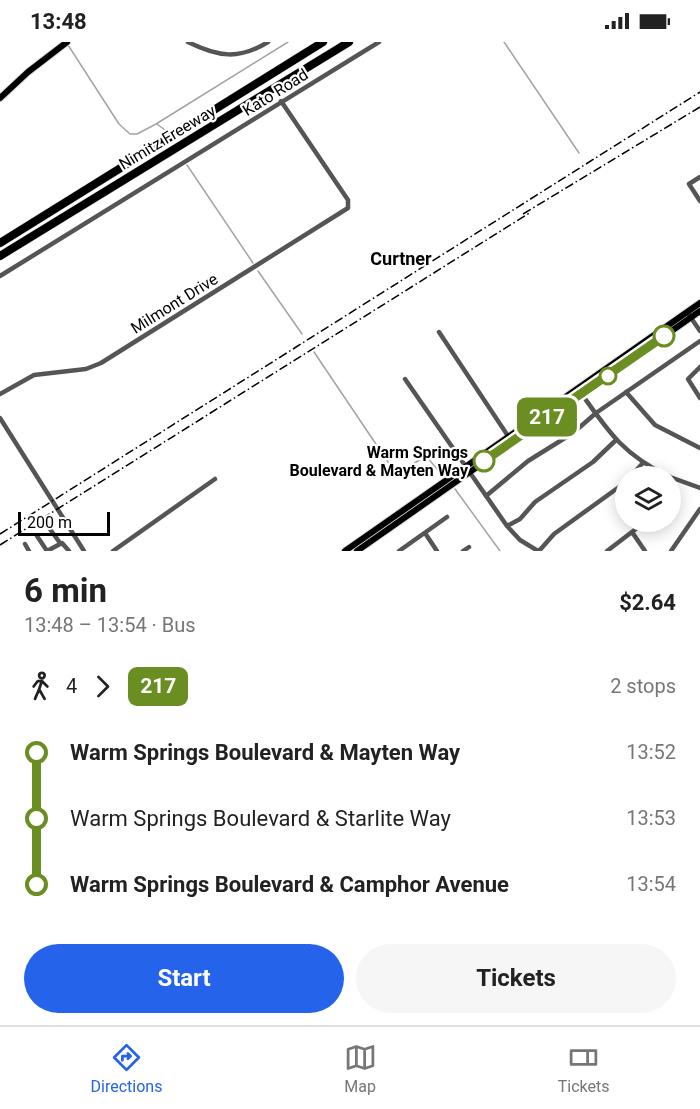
<!DOCTYPE html>
<meta charset="utf-8">
<style>
:root{--surface:#fff;--page:#f6f6f6;--text:#222;--muted:#767676;--line:#e0e0e0;--accent:#2563eb}
body{margin:0;font-family:Roboto,sans-serif;background:var(--page);color:var(--text);height:100vh;display:flex;flex-direction:column;font-size:22px;white-space:nowrap}
*{box-sizing:border-box;margin:0}
p{font-size:20px;color:var(--muted)}
.icon{flex:none;width:33px;height:33px;fill:none;stroke:currentColor;stroke-width:2;stroke-linecap:round;stroke-linejoin:round}
.map{position:relative;height:509px;overflow:hidden}
.side{display:flex;flex-direction:column;background:var(--surface);flex:1}
.side>*{flex:none}
.badge{padding:0 12px;border-radius:9px;font-size:21px;line-height:39px}
.tools{position:absolute;left:615px;top:424px;display:grid;gap:12px}
.tools a{display:grid;place-items:center;width:66px;height:66px;border-radius:50%;background:var(--surface);box-shadow:0 3px 15px #0003;font-size:30px}
.scale{position:absolute;left:18px;bottom:15px;width:92px;box-sizing:border-box;padding-left:6px;border:3px solid #000;border-top:0;font-size:16px;line-height:21px;white-space:nowrap;color:#000;-webkit-text-stroke:4px #fff;paint-order:stroke}
.map>.badge{position:absolute;translate:-50% -50%;box-shadow:0 0 0 3px #fff}
.legs{display:flex;align-items:center;gap:9px;height:66px;padding:0 24px;font-size:20px}
.legs p{margin-inline-start:auto}
.head{display:flex;align-items:center;justify-content:space-between;height:102px;padding:0 24px}
h1{font-size:33px;font-weight:700;line-height:45px}
.action{display:flex;gap:12px;margin-top:auto;padding:12px 24px}
.action a{flex:1;height:69px;border-radius:36px;background:var(--accent);color:#fff;font-size:24px;font-weight:700;line-height:69px;text-align:center}
.action a+a{background:var(--page);color:var(--text)}
ul{padding:0 24px;list-style:none}
li{display:flex;align-items:center;gap:21px;height:66px;font-size:22px}
li i{display:grid;place-items:center;width:9px;height:100%;margin:0 8px;background:currentColor}
li i::after{content:'';width:15px;height:15px;margin:-8px;border:4px solid;border-radius:50%;background:var(--surface)}
li p{margin-inline-start:auto}
li:first-child i{background:linear-gradient(#0000 50%,currentColor 0)}
li:last-child i{background:linear-gradient(currentColor 50%,#0000 0)}
.status{display:flex;justify-content:space-between;align-items:center;height:42px;padding:0 30px;background:var(--surface);direction:ltr}
.status svg{height:16px;fill:currentColor}
.tabs{display:flex;justify-content:space-around;align-items:center;height:84px;border-top:2px solid var(--line);background:var(--surface);font-size:16px;color:var(--muted)}
.tabs a{display:grid;justify-items:center;gap:3px}
.tabs .active{color:var(--accent)}
.map>svg:first-child{display:block}
.lines{fill:none;stroke-linecap:round;stroke-linejoin:round}
.stream{stroke:#a3a3a3;stroke-width:1.5}
.major-casing{stroke:#dbdbdb;stroke-width:8}
.highway-casing{stroke:#dbdbdb;stroke-width:9}
.minor{stroke:#555;stroke-width:4.5}
.major{stroke:#000;stroke-width:6}
.highway{stroke:#000;stroke-width:8}
.rail{stroke:#000;stroke-width:1.5;stroke-dasharray:9 3 1.5 3;stroke-linecap:butt}
.line-1-casing{stroke:#fff;stroke-width:14}
.line-1{stroke:#6b8e23;stroke-width:9}
.stop-1-dot{fill:#fff;stroke:#6b8e23;stroke-width:3}
.labels{text-anchor:middle;stroke-width:4.5;stroke-linejoin:round;paint-order:stroke}
.street-label{font-size:16px;fill:#000;stroke:#fff}
.stop-label{font-size:16px;font-weight:bold;fill:#000;stroke:#fff;text-anchor:end}
.neighbourhood-label{font-size:18px;font-weight:bold;fill:#000;stroke:#fff}
</style>
<div class="status"><b>13:48</b><svg viewBox="0 0 49 12"><path d="M0 12V9h3v3zM5 12V6h3v6zM10 12V3h3v9zM15 12V0h3v12zM26 1h20v11H26zM47 4h2v5h-2z"/></svg></div>
<div class="map">
<svg width="700" height="509" viewBox="0 0 700 509">
<rect width="100%" height="100%" fill="#fff"/>
<g class="lines">
<path class="stream" d="M504,0L579,111
M68,3L119,82L130,92H137L156,82L288,0
M157,82L165,88
M187,123L253,221
M258,229L302,292
M314,310L390,423L400,430L426,414L443,434
M455,447L500,509"/>
<g class="major-casing">
<path id="major" d="M0,56L28,30L67,0
M345,509L700,261
M357,509L700,269"/>
</g>
<g class="highway-casing">
<path id="highway" d="M0,201L323,0
M0,214L349,0"/>
</g>
<path class="minor" d="M188,0C218,15 239,18 268,0
M700,135L689,142L700,159
M0,234L379,0
M687,270L700,289
M439,290L510,397
M700,325L688,337L700,356
M405,337L507,484L520,498L538,509
M626,350L655,383L700,406
M581,351C609,391 625,414 670,435
M0,352L34,333L86,327L101,321L348,166V158L281,59
M0,376L84,509
M630,435L642,422
M670,435L700,446
M486,454L528,419L573,391L596,371L700,299
M47,483L60,501
M507,484L520,477L535,460L593,420L616,398
M632,490L645,509
M425,491L437,509
M37,494L47,509
M25,502L29,509
M47,509L62,501L69,509
M113,509L215,437
M399,509L447,475
M463,509L469,505
M539,509L554,492L626,440
M607,509L645,480
M671,509L700,467"/>
<use href="#major" class="major"/>
<use href="#highway" class="highway"/>
<path class="rail" d="M523,172L700,65
M0,492L700,50
M0,503L531,170"/>
</g>
<g class="lines">
<g class="line-1-casing">
<path id="line-1" d="M484,419L664,294"/>
</g>
<use href="#line-1" class="line-1"/>
</g>
<g class="stop-1-dot">
<circle cx="664" cy="294" r="10"/>
<circle cx="608" cy="334" r="8"/>
<circle cx="484" cy="419" r="10"/>
</g>
<g class="labels">
<g class="street-label">
<text transform="translate(275 50) rotate(-32)" y="6">Kato Road</text>
<text transform="translate(167 95) rotate(-31)" y="6">Nimitz Freeway</text>
<text transform="translate(174 261) rotate(-32)" y="6">Milmont Drive</text>
</g>
<g class="stop-label">
<text x="468" y="416">Warm Springs<tspan x="468" dy="18">Boulevard &amp; Mayten Way</tspan></text>
</g>
<g class="neighbourhood-label">
<text x="401" y="223">Curtner</text>
</g>
</g>
</svg>
<div class="tools">
<a><svg class="icon" aria-label="layers" viewBox="0 0 24 24"><path d="M12 4l9 5-9 5-9-5zM3 14l9 5 9-5"/></svg></a>
</div>
<div class="scale">200 m</div>
<b class="badge" style="left:547px;top:375px;background:#6b8e23;color:#fff">217</b>
</div>
<section class="side">
<div class="head"><div><h1>6 min</h1><p>13:48 – 13:54 · Bus</p></div><b>$2.64</b></div>
<div class="legs"><svg class="icon" aria-label="walk" viewBox="0 0 24 24"><circle cx="13" cy="4" r="2"/><path d="M13 8l-2 6 4 7M11 14l-3 7M7 12l3-4h3l4 4"/></svg>4<svg class="icon" aria-label="forward" viewBox="0 0 24 24"><path d="M9 5l7 7-7 7"/></svg><b class="badge" style="background:#6b8e23;color:#fff">217</b><p>2 stops</p></div>
<ul>
<li><i style="color:#6b8e23"></i><b>Warm Springs Boulevard &amp; Mayten Way</b><p>13:52</p></li>
<li><i style="color:#6b8e23"></i><span>Warm Springs Boulevard &amp; Starlite Way</span><p>13:53</p></li>
<li><i style="color:#6b8e23"></i><b>Warm Springs Boulevard &amp; Camphor Avenue</b><p>13:54</p></li>
</ul>
<div class="action"><a>Start</a><a>Tickets</a></div>
</section>
<nav class="tabs">
<a class="active"><svg class="icon" aria-label="directions" viewBox="0 0 24 24"><path d="M12 3l9 9-9 9-9-9zM9 14v-3h6M13 9l2 2-2 2"/></svg>Directions</a>
<a><svg class="icon" aria-label="map" viewBox="0 0 24 24"><path d="M3 6l6-2 6 2 6-2v14l-6 2-6-2-6 2zM9 4v14M15 6v14"/></svg>Map</a>
<a><svg class="icon" aria-label="tickets" viewBox="0 0 24 24"><path d="M3 7h18v10H3zM15 7v10"/></svg>Tickets</a>
</nav>
